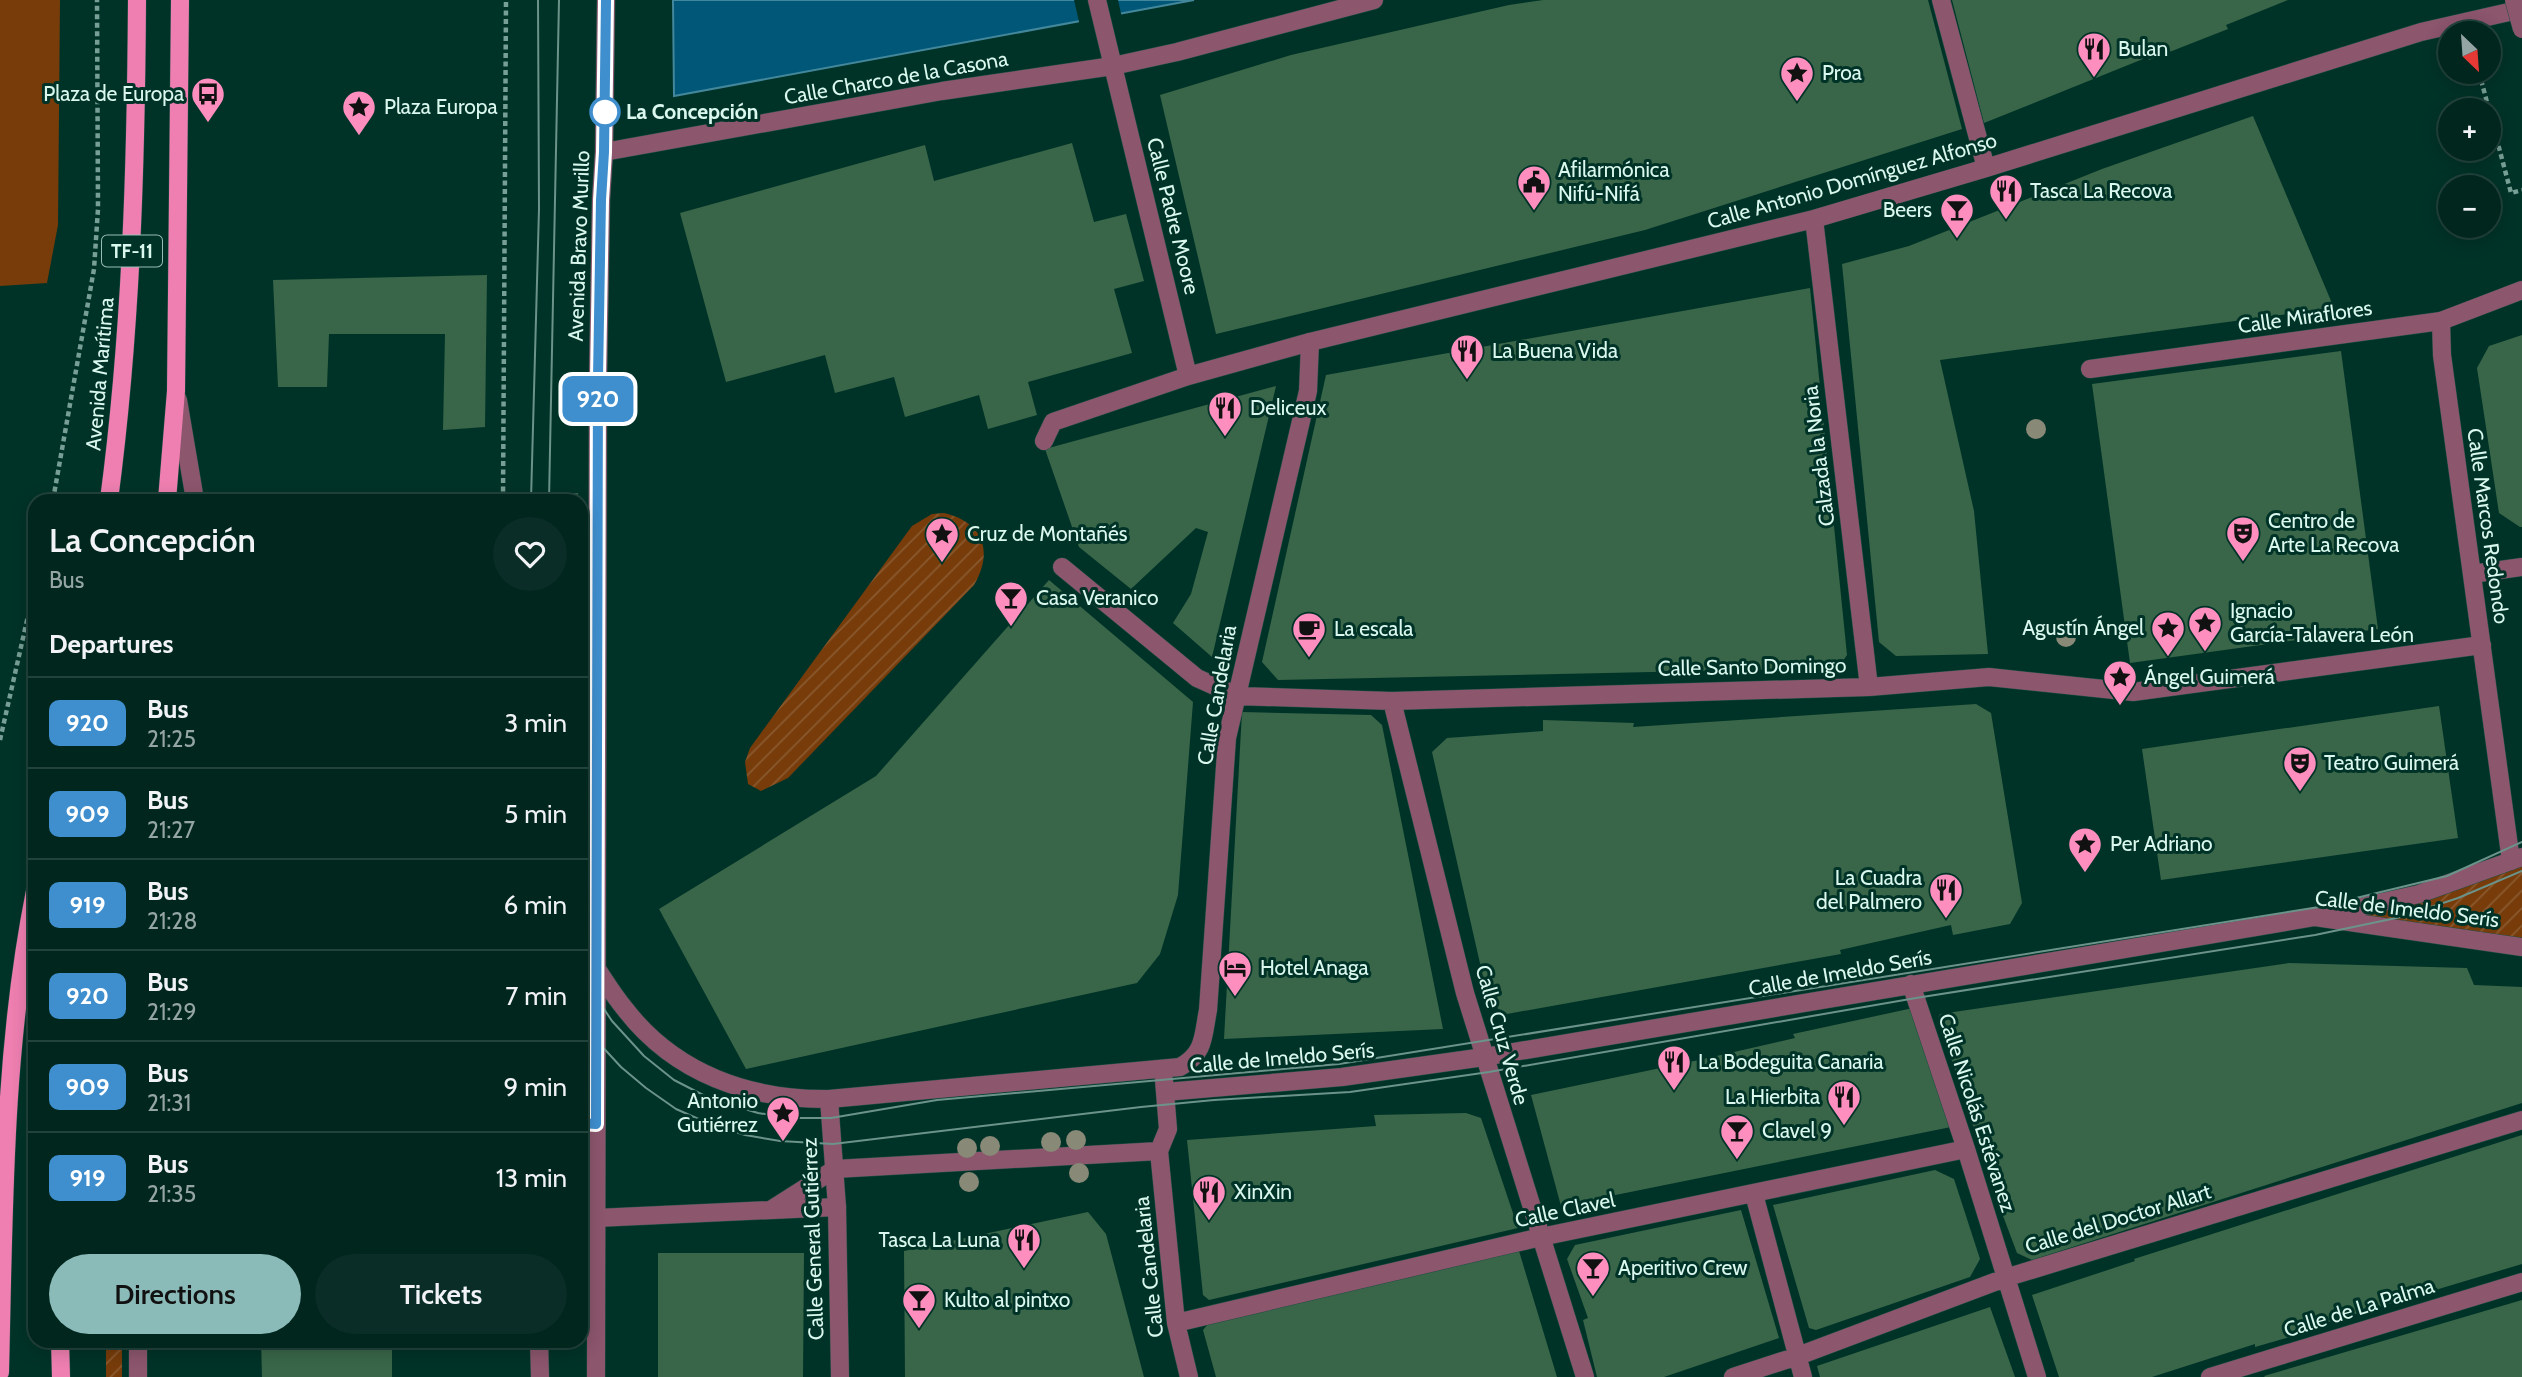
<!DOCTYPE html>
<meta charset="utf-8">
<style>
:root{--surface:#00261e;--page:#0a2e27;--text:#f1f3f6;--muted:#95a5a4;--line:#22433c;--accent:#8bbbb9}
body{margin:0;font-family:Cabin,sans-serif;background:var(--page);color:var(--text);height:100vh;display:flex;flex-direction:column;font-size:26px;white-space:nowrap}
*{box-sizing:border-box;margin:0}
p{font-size:23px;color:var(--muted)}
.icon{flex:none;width:38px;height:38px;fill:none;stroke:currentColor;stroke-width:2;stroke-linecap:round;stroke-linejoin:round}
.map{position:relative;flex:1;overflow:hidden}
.panel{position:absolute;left:28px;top:494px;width:560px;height:854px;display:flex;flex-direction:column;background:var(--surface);border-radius:21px;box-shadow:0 4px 18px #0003,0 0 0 2px var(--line)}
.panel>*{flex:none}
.badge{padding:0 14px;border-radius:10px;font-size:24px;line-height:46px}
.needle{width:46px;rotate:155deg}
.buttons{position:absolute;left:2438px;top:21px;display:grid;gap:14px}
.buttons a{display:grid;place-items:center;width:63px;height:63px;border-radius:50%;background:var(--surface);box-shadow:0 4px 18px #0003,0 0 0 2px var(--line);font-size:35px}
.map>.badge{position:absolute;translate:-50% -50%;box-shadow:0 0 0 4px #fff}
h2{padding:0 21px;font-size:26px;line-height:63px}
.round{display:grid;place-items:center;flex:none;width:74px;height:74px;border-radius:37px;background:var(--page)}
.head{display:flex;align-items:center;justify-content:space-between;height:119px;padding:0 21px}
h1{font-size:33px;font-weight:600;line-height:52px}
.button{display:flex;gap:14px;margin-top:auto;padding:14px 21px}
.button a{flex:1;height:80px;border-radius:42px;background:var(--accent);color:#111;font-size:28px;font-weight:600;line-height:80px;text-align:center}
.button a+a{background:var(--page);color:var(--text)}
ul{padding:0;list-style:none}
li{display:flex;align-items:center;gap:21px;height:91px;padding:0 21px;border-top:2px solid var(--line)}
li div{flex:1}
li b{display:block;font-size:26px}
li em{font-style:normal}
li .badge{min-width:77px;font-weight:700;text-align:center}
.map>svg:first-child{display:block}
.park{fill:#773c0a}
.garden{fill:url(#garden-furrows)}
.water{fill:#015778;stroke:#42879b;stroke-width:2}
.pier{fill:#003328}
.building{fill:#396648}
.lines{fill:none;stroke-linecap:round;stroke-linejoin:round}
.service-casing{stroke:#1f4f44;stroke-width:19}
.pedestrian-casing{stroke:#1f4f44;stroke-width:19}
.minor-casing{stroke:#1f4f44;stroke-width:19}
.primary-casing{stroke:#1f4f44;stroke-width:19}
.path{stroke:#789f95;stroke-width:4.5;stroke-dasharray:5 3.5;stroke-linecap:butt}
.service{stroke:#8c566d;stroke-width:18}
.pedestrian{stroke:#8c566d;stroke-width:18}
.minor{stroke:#8c566d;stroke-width:18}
.primary{stroke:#ee7fb0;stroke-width:18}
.tram{stroke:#6b9389;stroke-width:2}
.minor-bridge-casing{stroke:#1f4f44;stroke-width:19;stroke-linecap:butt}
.minor-bridge{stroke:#8c566d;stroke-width:18}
.tree{fill:#888976}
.line-casing{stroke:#fff;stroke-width:16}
.line{stroke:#3f8fcf;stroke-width:10}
.stop-dot{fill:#fff;stroke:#3f8fcf;stroke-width:3.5}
.labels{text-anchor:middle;stroke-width:6;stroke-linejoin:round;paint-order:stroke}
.shield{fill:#003328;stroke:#99bdb3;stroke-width:2}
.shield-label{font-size:19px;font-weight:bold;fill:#daf8ee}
.poi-label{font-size:21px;fill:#daf8ee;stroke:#003328;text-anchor:start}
.street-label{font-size:21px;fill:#daf8ee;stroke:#003328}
.stop-label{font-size:21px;font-weight:bold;fill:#daf8ee;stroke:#003328;text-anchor:start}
</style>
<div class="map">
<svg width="2522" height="1377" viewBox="0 0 2522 1377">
<defs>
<pattern id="garden-furrows" width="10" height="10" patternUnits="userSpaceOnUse" patternTransform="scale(1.75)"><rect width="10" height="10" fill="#773c0a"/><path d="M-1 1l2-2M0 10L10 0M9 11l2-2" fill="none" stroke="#8a592e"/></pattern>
</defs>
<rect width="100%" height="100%" fill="#003328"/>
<path class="park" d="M0,0H60L58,225L47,283L0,286Z"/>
<path class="garden" d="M944,513C983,522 994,551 974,585L788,778L761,791L748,784L745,762L750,748L912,526L932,514Z
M2522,857V947L2315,917Z
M106,1341H122V1377H106Z"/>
<path class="water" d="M673,0H1194L674,96Z"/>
<path class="pier" d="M1074,0H1118L1122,18L1080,26Z"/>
<path class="building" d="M1543,0H1928L1962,129L1645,230L1216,334L1160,95L1291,55L1509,5Z
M1952,0H2288L2226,25L2228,29L2149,60L2148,57L1984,123Z
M2253,116L2334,308L1940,360L1974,511L1988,654L1896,656L1879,642L1842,264L1909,246L2102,169Z
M1072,143L1094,222L1126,214L1144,281L1114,289L1132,353L1028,382L1037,415L988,429L979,395L905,417L894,377L835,393L825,355L726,382L680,213L925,145L934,181Z
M487,275L485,427L443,430L445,334H329L327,387H278L273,280Z
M1810,288L1847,655L1838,668L1278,680L1262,662L1326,375Z
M2522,335V527H2520L2499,513L2477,368L2489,346Z
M2341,351L2378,629L2130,663L2092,384Z
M1276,386L1212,657L1173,623L1191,594L1208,532L1196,528L1131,589L1079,547L1045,449Z
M562,493H578L579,500H562Z
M1049,580L1193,702L1178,895L1160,954L1137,983L746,1069L659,909L876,776Z
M1976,704L1991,713L2022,903L2010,924L1953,935L1951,925L1840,950L1841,954L1507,1014L1489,1003L1432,752L1447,738L1543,731V720L1634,723L1633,727Z
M2439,706L2458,838L2161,880L2142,749Z
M1242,712L1371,715L1382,725L1443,1029L1224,1039Z
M2289,963L2467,968L2474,985L2522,987V1103L2032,1260L2017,1253L1997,1200L1938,1018L1940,1014Z
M1913,1008L1951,1127L1561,1206L1531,1095L1699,1060L1795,1038L1793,1034Z
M1466,1113L1481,1118L1518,1228L1209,1300L1203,1295L1187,1140L1376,1126L1374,1115Z
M2522,1135V1264L2312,1327L2314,1330L2255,1347V1344L2152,1377H2059L2032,1295L2135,1261L2134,1259Z
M1935,1170L1954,1179L1980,1259L1970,1277L1816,1330L1809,1328L1773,1205Z
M1741,1210L1779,1338L1664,1377H1597L1583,1320L1588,1318L1567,1259L1575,1245Z
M1088,1212L1106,1234L1144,1377H905L904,1251Z
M1519,1251L1557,1377H1216L1203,1330L1208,1324Z
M658,1253H804L803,1377H658Z
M2522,1300V1377H2265L2264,1376Z
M1990,1307L2015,1377H1820L1817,1366Z
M261,1340H392V1377H262Z"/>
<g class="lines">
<g class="service-casing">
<path id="service" d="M581,761L597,760
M581,1140L596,1124
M539,1340L540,1377"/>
</g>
<g class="pedestrian-casing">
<path id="pedestrian" d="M1097,0L1188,376
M1941,0L1986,168
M1814,219L1869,687
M2090,369L2441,321
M1044,441L1053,422L1188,376L1310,342L1814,219L1986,168L2421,32L2522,9
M1062,567L1197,678L1237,696
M1392,701L1869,687L1989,677L2133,692L2482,645
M2329,914L2419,894L2522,857
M1911,984L1966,1149L2037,1377
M1164,1080L1168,1129L1159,1151L1176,1323L1189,1377
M1165,1092L1342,1077L1484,1057L2315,917L2522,947
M1754,1194L1803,1377
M772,1209L835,1169L1159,1151
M596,1218L837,1207
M1176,1323L1541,1237L1966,1149
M1733,1377L1798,1356L2005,1278L2522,1120
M2210,1377L2522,1282"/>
</g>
<g class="minor-casing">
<path id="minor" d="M604,152L942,91L1113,66L1177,52L1374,0
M178,400L195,500
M2472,574L2522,567
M1237,696L1392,701L1465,993L1585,1377
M2511,861L2442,355L2441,321L2522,290
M597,969C606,983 615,997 625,1009C675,1074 750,1100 829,1099L1180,1067C1205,1054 1203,1035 1208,1010L1227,738L1308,391L1310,342
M829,1099L837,1207L840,1377
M581,1190L596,1210
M138,1340V1377
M596,1377L598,378L601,200L604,152L606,0"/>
</g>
<g class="primary-casing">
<path id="primary" d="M109,500C131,334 136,168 137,0
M167,500L176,391L180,0
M60,1340L61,1377
M0,1372C4,1210 3,1051 35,891"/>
</g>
<path class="path" d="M2479,72L2511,193L2522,190
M53,500L94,269L98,209L97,0
M503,500L506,0
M0,740L35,585"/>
<use href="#service" class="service"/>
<use href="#pedestrian" class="pedestrian"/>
<use href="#minor" class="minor"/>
<use href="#primary" class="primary"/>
<path class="tram" d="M531,500L539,209L538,0
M549,500L559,0
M581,966L596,997L612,1021L644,1056L674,1080L709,1098L758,1113L791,1118H831L937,1100L1339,1064L2319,907L2447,876L2522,842
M581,1019L597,1041L621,1067L646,1088L676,1109L710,1124L745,1135L780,1141L833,1144L1141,1107L1214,1100L1350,1092L1489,1072L1916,998L2315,935L2401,917L2458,898L2522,871"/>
<g class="minor-bridge-casing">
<path id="minor-bridge" d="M2514,0L2522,29"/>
</g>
<use href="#minor-bridge" class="minor-bridge"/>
</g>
<g class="tree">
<circle cx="2036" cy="429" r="10"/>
<circle cx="2066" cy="637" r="10"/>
<circle cx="1076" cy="1140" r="10"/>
<circle cx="1051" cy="1142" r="10"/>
<circle cx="990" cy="1146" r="10"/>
<circle cx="967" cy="1148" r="10"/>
<circle cx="1079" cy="1173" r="10"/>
<circle cx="969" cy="1182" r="10"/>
</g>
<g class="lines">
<g class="line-casing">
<path id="line" d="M581,1123L596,1124L598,378L601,200L604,152L606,0"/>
</g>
<use href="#line" class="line"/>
</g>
<defs>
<g id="restaurant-pin" transform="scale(1.75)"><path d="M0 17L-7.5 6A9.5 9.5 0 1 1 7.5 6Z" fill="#fd8ebe" stroke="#003328"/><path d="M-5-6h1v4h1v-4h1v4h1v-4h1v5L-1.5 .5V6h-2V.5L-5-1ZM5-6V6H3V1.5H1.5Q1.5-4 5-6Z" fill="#111"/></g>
<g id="sight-pin" transform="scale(1.75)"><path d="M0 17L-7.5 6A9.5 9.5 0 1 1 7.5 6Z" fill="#fd8ebe" stroke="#003328"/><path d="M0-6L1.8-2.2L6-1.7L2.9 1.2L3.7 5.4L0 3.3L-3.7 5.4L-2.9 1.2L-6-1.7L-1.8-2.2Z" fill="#111"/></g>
<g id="bus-pin" transform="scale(1.75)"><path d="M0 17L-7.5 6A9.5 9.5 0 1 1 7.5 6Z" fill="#fd8ebe" stroke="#003328"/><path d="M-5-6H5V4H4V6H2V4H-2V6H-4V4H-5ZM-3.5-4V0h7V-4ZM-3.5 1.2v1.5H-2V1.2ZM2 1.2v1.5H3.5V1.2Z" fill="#111"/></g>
<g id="civic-pin" transform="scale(1.75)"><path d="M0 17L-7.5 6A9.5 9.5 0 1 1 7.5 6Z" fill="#fd8ebe" stroke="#003328"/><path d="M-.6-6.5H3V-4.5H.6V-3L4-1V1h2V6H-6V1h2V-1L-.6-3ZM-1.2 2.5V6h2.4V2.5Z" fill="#111"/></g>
<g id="bar-pin" transform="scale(1.75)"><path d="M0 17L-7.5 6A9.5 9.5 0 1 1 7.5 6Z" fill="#fd8ebe" stroke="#003328"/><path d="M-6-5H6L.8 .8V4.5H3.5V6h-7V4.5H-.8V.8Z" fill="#111"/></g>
<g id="theatre-pin" transform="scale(1.75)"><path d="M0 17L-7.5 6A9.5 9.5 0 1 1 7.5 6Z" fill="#fd8ebe" stroke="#003328"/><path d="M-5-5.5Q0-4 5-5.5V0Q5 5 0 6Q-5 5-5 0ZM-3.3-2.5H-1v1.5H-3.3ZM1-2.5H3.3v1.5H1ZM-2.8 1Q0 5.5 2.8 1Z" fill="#111"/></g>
<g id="cafe-pin" transform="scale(1.75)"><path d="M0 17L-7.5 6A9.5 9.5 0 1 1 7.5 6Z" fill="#fd8ebe" stroke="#003328"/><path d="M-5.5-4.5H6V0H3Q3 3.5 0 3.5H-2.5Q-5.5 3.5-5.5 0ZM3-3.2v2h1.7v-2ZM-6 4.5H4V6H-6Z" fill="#111"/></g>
<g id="hotel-pin" transform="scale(1.75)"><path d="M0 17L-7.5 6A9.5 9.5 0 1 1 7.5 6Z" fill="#fd8ebe" stroke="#003328"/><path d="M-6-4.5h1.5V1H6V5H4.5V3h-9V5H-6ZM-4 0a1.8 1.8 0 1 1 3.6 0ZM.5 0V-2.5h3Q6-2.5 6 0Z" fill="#111"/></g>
</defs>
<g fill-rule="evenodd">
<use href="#restaurant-pin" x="2094" y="49"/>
<use href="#sight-pin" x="1797" y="73"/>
<use href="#bus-pin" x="208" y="94"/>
<use href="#sight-pin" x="359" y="107"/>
<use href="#civic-pin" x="1534" y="182"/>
<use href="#restaurant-pin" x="2006" y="191"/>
<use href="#bar-pin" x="1957" y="210"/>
<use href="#restaurant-pin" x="1467" y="351"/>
<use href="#restaurant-pin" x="1225" y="408"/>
<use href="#theatre-pin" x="2243" y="533"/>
<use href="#sight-pin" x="942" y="534"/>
<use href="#bar-pin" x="1011" y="598"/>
<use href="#sight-pin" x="2205" y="623"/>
<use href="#sight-pin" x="2168" y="628"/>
<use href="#cafe-pin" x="1309" y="629"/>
<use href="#sight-pin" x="2120" y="677"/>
<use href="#theatre-pin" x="2300" y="763"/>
<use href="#sight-pin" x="2085" y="844"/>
<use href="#restaurant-pin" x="1946" y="890"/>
<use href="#hotel-pin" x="1235" y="968"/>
<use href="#restaurant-pin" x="1674" y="1062"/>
<use href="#restaurant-pin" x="1844" y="1097"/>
<use href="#sight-pin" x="783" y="1113"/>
<use href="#bar-pin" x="1737" y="1131"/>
<use href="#restaurant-pin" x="1209" y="1192"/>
<use href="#restaurant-pin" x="1024" y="1240"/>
<use href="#bar-pin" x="1593" y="1268"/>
<use href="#bar-pin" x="919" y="1300"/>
</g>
<circle class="stop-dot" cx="605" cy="112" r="14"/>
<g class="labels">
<rect class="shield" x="102" y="235.5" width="60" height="31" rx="5"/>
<g class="shield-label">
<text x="132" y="258">TF-11</text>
</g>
<g class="poi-label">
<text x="2118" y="56">Bulan</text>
<text x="1822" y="80">Proa</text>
<text x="184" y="101" text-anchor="end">Plaza de Europa</text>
<text x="384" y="114">Plaza Europa</text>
<text x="1558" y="177">Afilarmónica<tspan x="1558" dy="24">Nifú-Nifá</tspan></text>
<text x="2030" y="198">Tasca La Recova</text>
<text x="1932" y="217" text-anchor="end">Beers</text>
<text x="1492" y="358">La Buena Vida</text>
<text x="1250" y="415">Deliceux</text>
<text x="2268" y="528">Centro de<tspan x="2268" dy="24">Arte La Recova</tspan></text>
<text x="967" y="541">Cruz de Montañés</text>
<text x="1036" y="605">Casa Veranico</text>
<text x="2230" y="618">Ignacio<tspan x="2230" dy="24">García-Talavera León</tspan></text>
<text x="2144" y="635" text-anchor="end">Agustín Ángel</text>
<text x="1334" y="636">La escala</text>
<text x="2144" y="684">Ángel Guimerá</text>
<text x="2324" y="770">Teatro Guimerá</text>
<text x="2110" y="851">Per Adriano</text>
<text x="1922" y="885" text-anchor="end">La Cuadra<tspan x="1922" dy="24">del Palmero</tspan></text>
<text x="1260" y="975">Hotel Anaga</text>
<text x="1698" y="1069">La Bodeguita Canaria</text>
<text x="1820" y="1104" text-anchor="end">La Hierbita</text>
<text x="758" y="1108" text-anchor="end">Antonio<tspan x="758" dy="24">Gutiérrez</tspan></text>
<text x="1762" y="1138">Clavel 9</text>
<text x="1234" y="1199">XinXin</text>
<text x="1000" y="1247" text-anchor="end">Tasca La Luna</text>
<text x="1618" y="1275">Aperitivo Crew</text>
<text x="944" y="1307">Kulto al pintxo</text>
</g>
<g class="street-label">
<text transform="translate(896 78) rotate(-10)" y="7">Calle Charco de la Casona</text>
<text transform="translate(1852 181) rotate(-16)" y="7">Calle Antonio Domínguez Alfonso</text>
<text transform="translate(1173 216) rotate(76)" y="7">Calle Padre Moore</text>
<text transform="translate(579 246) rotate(-88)" y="7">Avenida Bravo Murillo</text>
<text transform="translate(2305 317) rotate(-8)" y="7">Calle Miraflores</text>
<text transform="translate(100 374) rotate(-85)" y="7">Avenida Marítima</text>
<text transform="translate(1819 456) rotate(-97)" y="7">Calzada la Noria</text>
<text transform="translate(2488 526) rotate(82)" y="7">Calle Marcos Redondo</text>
<text transform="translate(1752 667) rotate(-1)" y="7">Calle Santo Domingo</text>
<text transform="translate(1217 695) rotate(-80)" y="7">Calle Candelaria</text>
<text transform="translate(2407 909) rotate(7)" y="7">Calle de Imeldo Serís</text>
<text transform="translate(1840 973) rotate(-10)" y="7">Calle de Imeldo Serís</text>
<text transform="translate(1502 1035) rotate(74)" y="7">Calle Cruz Verde</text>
<text transform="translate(1282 1058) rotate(-5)" y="7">Calle de Imeldo Serís</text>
<text transform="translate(1977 1113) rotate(72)" y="7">Calle Nicolás Estévanez</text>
<text transform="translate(1565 1210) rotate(-12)" y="7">Calle Clavel</text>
<text transform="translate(2118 1219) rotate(-17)" y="7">Calle del Doctor Allart</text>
<text transform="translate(813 1239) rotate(-92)" y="7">Calle General Gutiérrez</text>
<text transform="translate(1149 1267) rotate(-96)" y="7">Calle Candelaria</text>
<text transform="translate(2359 1308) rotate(-17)" y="7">Calle de La Palma</text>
</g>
<g class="stop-label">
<text x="626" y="119">La Concepción</text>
</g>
</g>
</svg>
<div class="buttons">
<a><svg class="needle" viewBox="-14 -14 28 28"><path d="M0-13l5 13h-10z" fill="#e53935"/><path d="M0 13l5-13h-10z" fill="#95a5a4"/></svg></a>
<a>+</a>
<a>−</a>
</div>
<b class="badge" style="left:598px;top:399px;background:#3f8fcf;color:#fff">920</b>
<section class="panel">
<div class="head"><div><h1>La Concepción</h1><p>Bus</p></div><a class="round"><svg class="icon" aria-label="heart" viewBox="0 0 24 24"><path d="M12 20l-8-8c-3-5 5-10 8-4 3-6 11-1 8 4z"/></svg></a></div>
<h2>Departures</h2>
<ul>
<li><span class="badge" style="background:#3f8fcf;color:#fff">920</span><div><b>Bus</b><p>21:25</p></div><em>3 min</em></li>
<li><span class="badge" style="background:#3f8fcf;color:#fff">909</span><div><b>Bus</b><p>21:27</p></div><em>5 min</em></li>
<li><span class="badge" style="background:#3f8fcf;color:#fff">919</span><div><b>Bus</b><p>21:28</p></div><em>6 min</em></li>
<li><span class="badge" style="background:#3f8fcf;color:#fff">920</span><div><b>Bus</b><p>21:29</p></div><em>7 min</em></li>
<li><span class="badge" style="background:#3f8fcf;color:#fff">909</span><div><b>Bus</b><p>21:31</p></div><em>9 min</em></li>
<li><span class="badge" style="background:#3f8fcf;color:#fff">919</span><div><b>Bus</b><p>21:35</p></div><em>13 min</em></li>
</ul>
<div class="button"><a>Directions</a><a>Tickets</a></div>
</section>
</div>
